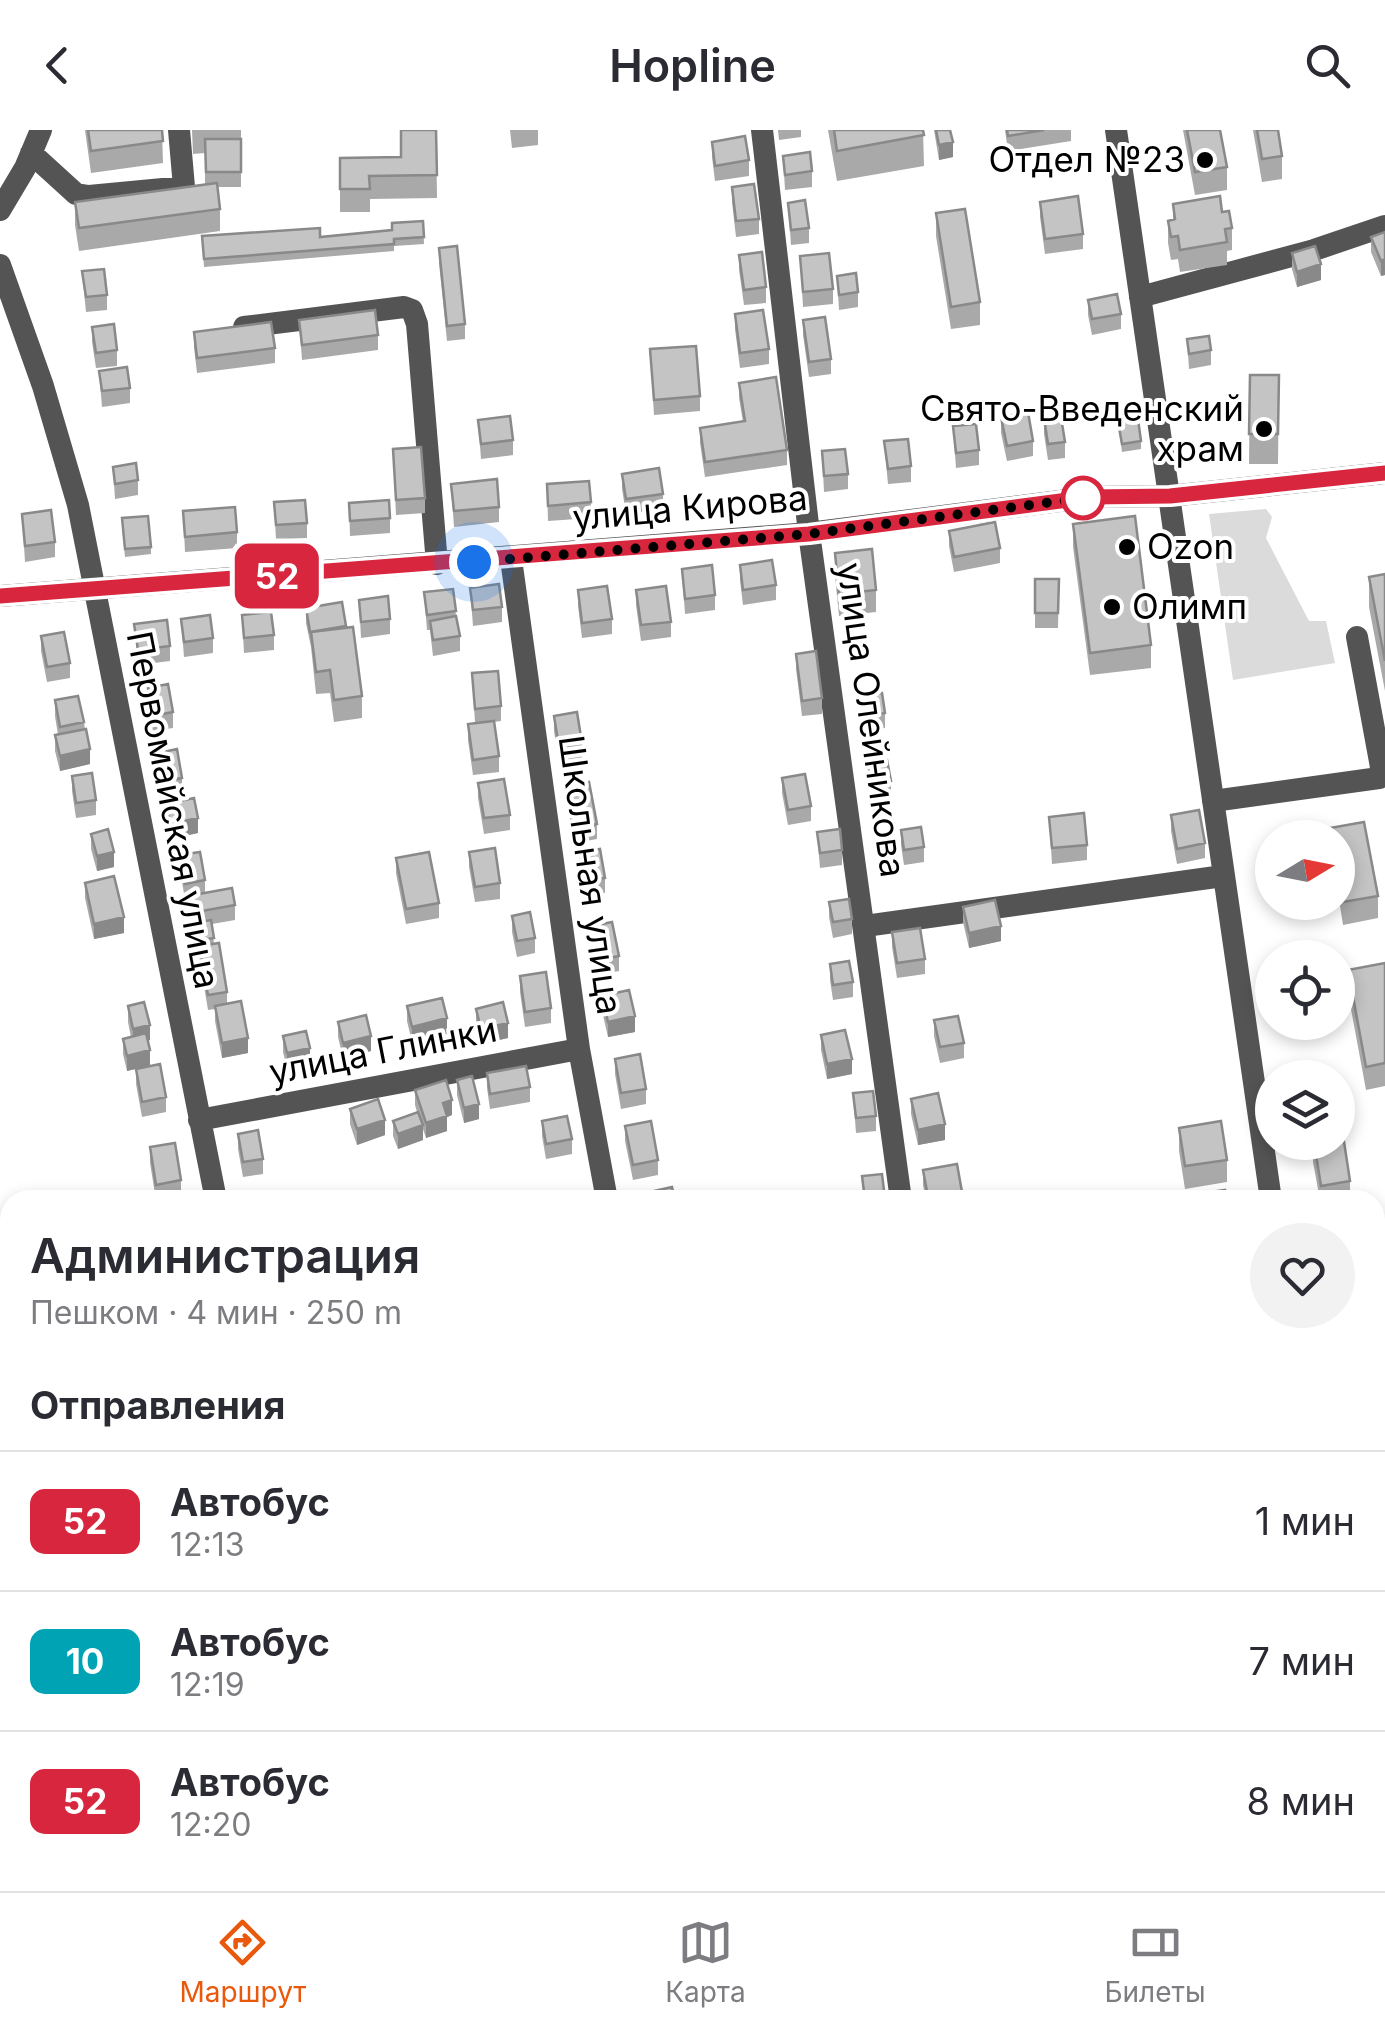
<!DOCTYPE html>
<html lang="ru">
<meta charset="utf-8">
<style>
:root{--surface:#fff;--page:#f2f2f3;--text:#2b2b33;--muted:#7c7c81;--line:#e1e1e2;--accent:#ea580c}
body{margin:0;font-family:Inter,sans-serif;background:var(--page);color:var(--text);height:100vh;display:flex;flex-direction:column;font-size:38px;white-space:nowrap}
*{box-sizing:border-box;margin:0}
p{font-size:32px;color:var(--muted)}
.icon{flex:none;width:55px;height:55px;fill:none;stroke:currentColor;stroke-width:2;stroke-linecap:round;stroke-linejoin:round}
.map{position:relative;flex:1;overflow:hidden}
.sheet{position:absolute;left:0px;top:1060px;width:1385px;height:702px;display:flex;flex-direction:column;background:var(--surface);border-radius:30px 30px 0 0;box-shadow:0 5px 15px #0003}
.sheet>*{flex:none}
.badge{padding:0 20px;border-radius:15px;font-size:35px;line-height:65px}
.needle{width:65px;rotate:80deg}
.controls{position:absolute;left:1255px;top:690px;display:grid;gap:20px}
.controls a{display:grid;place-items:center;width:100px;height:100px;border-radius:50%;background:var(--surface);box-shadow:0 5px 15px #0003;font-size:50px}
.you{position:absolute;width:50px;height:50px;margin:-25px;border:8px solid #fff;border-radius:50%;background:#1a73e8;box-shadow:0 0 0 15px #1a73e833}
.map>.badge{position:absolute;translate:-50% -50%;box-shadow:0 0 0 5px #fff}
h2{padding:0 30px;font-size:38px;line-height:90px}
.round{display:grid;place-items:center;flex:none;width:105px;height:105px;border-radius:52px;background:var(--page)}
.headline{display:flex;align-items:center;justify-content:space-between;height:170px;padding:0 30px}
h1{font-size:48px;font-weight:600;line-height:75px}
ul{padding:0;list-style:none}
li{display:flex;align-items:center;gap:30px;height:140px;padding:0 30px;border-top:2px solid var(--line)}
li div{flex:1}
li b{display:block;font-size:38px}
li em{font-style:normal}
li .badge{min-width:110px;font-weight:700;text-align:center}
header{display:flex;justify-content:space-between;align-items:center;height:130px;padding:0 30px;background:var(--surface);font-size:45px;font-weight:600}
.dock{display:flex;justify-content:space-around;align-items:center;height:140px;border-top:2px solid var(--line);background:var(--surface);font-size:28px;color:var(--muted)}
.dock a{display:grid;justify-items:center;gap:5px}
.dock .on{color:var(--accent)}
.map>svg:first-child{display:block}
.green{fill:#dbdbdb}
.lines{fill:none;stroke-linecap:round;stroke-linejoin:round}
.minor{stroke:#545454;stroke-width:22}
.wall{fill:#a9a9a9}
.shaded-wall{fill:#898989}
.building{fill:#c4c4c4;stroke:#898989;stroke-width:2.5}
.line-casing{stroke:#fff;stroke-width:22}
.line{stroke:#d7263d;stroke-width:15}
.walk{stroke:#000;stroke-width:10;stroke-dasharray:0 18}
.poi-dot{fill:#000;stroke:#fff;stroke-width:4}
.stop-dot{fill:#fff;stroke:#d7263d;stroke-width:5}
.labels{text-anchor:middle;stroke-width:8;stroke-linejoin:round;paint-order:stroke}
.poi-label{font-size:35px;fill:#000;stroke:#fff;text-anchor:end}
.street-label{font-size:35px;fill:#000;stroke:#fff}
</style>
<header><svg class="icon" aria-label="back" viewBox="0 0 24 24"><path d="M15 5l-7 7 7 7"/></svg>Hopline<svg class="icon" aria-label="search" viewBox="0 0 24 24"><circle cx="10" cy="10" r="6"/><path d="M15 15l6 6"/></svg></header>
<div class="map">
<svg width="1385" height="1761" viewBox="0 0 1385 1761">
<rect width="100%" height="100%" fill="#fff"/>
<path class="green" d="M1266,379L1272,387L1266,408L1309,491H1326L1335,533L1233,550L1209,384Z"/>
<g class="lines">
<path class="minor" d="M762,0L809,403L901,1070
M1116,0L1271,1070
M31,23L76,64L89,66L184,57L179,0
M0,80L25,38L41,0
M0,135L43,256L78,375L216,1070
M1140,167L1314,120L1385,96
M244,197L404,177L412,180L417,194L437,434
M511,429L579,919L607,1070
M0,466L809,403L1091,367L1170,366L1385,343
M1213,671L1379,648L1381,637L1357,507
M865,796L1223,746
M199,990L579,919
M1375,1138L1385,1137
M0,1344L10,1342
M0,1461L10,1511
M1375,1693L1385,1692
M59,1752L60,1761
M351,1752L353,1761
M714,1752L715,1761
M996,1752L997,1761
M1172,1752L1174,1761
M1368,1752L1370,1761
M1282,1761L1347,1752"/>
</g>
<path class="wall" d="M85,0H162L163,33L91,43Z
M192,0H241V57H218L220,79V101L79,121L75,95V72L205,54V23L193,24Z
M436,0L437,68L370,69V82H340V28L401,27Z
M510,0H538V15L512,18Z
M778,0H801V7L779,10Z
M828,0H923L924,36L837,51Z
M934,0H950L953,27L939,30Z
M1005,0H1071V11L1008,21Z
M1183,0H1220L1227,37V60L1195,65Z
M1253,0H1278L1282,26V49L1262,52Z
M712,12L749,30V46L715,51L712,27Z
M783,26L812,41V57L785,60Z
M732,57L759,89V104L736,107L732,72Z
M1040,72L1083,104V119L1045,124L1040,87Z
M788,73L809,98V113L791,115Z
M1173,74L1222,82L1232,98V120L1227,121V135L1180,142L1178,129L1171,130L1168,113V91L1173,90Z
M936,83L980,172V195L951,199L936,106Z
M423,91L424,114L394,116V121L204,137L202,106L320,107L392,100Z
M1385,102V145L1381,146L1371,122V107Z
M439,118L465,194V209L447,211L439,133Z
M1292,123L1321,150L1297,157L1292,139Z
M739,125L766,157V173L744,175L739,140Z
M800,126L833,159V174L803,177Z
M82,141L107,165V180L86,182Z
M837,146L858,162V177L839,180Z
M1088,170L1121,184V199L1092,205L1088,185Z
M735,184L769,219V234L740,238L735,199Z
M299,190L378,205V220L302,230Z
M803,190L831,229V244L809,247L803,205Z
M92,197L117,220V236L96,238L92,212Z
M194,202L275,218V233L197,243L194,217Z
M1187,209L1211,220V235L1189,239Z
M650,219L700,266V281L654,285Z
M99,241L130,258V273L102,277Z
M1250,245H1279L1278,334H1249Z
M739,253L787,320V335L705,347L700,313V298L743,292L739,268Z
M1001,287L1033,311V326L1007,331L1001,303Z
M1044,288L1065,312V328L1048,330L1044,304Z
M478,290L513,310V325L481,329Z
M1118,292L1141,311V319L1122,322Z
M953,296L979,320V335L956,338Z
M884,311L911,336V352L888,354Z
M393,319L425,368V383L396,385Z
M822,321L848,344V359L824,362Z
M113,337L138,350V365L115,369Z
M622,344L663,364V379L626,384L622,359Z
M451,354L499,377V392L454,397Z
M547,354L591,372V388L548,391Z
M274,372L307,393V408L276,410Z
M349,373L390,388V403L350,406Z
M183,381L237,402V418L185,422Z
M22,384L55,412V427L25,432Z
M1073,394L1151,515V538L1090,545L1073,417Z
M122,396L151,417V424L125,427Z
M949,401L1000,418V433L954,442L949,416Z
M835,423L876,460V482L839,486L835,446Z
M740,435L776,455V470L743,475L740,450Z
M682,439L715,465V480L685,484Z
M1385,444V561L1369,477V447Z
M1035,449H1059L1058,498H1035Z
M470,458L502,477V492L473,496Z
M453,459L456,486L460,506V521L433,526L430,500H427L424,462Z
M578,460L612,489V504L582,508L578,476Z
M636,460L671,492V507L641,511L636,475Z
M359,470L390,489V504L361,508Z
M342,472L346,498L362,566V588L334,592L330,563L316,564L311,517L306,493V478Z
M242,485L274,505V520L244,523Z
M181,489L213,508V523L184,527Z
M134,494L170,516V531L138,535Z
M41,506L70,533V548L47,552L41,521Z
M796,524L822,568V584L802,586L796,539Z
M472,543L501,576V591L494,592L499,626V642L473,645L468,610V594L475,593Z
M148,558L173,582V598L153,601L148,573Z
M862,566L885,583V598L866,601L862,581Z
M55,570L84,592L90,634L60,641L55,621V605H58L55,586Z
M554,586L582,613V628L559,632L554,601Z
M158,623L182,648V663L163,667L158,638Z
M868,633L891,651V666L871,669L868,649Z
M72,646L96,670V685L76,688L72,661Z
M782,648L811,676V691L788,695L782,663Z
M478,653L510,685V700L484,704L478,668Z
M567,656L597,694V709L574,713L567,671Z
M166,674L198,703L170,709L166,689Z
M1171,685L1205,713V728L1177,734L1171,701Z
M1049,687L1087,715V730L1052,734Z
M1364,692L1378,766V788L1343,795L1338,763V708H1330V698Z
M901,700L924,717V732L904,735L901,715Z
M817,702L842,720V735L820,738Z
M91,704L114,737L97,741L91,719Z
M469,722L500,753V769L475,772L469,737Z
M580,722L605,748V763L584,766L580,737Z
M180,725L205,750V763L235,775V790L212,794L214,814L227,862V874L248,923L222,928L215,891V879L208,880L199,826H196L194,798H191L188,781V768L185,769L180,741Z
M396,728L439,773V788L406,794L396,743Z
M85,753L124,803L94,809L85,768Z
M829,772L852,789V804L833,808L829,787Z
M963,777L1001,811L969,818L963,792Z
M512,786L535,808V823L517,827L512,802Z
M592,796L619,826V841L598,845L592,811Z
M892,802L925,829V844L897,848L892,817Z
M1385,833V956L1366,960L1348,863V840Z
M830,834L853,852V867L833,870L830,850Z
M520,846L551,878V893L525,897L520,862Z
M602,866L635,902L608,907L602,881Z
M128,876L150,910L147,911L150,935L166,967V982L142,987L136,954V939L127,941L123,924V909L131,907L128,892Z
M407,876L447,904L412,912L407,891Z
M476,879L508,908L481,914L476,894Z
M934,890L964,913V928L940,933L934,906Z
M338,892L371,921L343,928L338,907Z
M821,905L852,944L827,949L821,920Z
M283,906L310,933L287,938L283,922Z
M615,929L646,959V974L621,979L615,944Z
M487,943L530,957V972L490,979L487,958Z
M457,950L479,989L464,993L457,965Z
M415,960L452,985L447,987V1001L426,1008L423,999V1010L398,1019L393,1006V991L417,982L415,975Z
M853,963L876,986V1001L856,1003Z
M911,969L945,1010L918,1015L911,984Z
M350,979L385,1005L357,1015L350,994Z
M542,991L572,1009V1024L546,1029L542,1006Z
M625,996L658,1030V1045L633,1050L625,1011Z
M1179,998L1227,1030V1052L1185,1059L1179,1021Z
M238,1004L263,1029V1044L243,1047L238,1019Z
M1313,1012L1350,1051V1070H1320L1313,1032Z
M150,1017L181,1050V1066L156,1070L150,1033Z
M923,1040L962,1062V1070H926L923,1055Z
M1385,1247V1298L1375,1299V1248Z
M10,1249V1290L0,1292V1251Z
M1385,1309V1350L1375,1351V1310Z
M10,1337V1385V1374L5,1353V1338Z
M1385,1455V1502L1376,1503L1375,1456Z
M0,1573L2,1592L10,1608V1624L0,1626Z
M85,1752H110V1754L86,1759Z
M269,1752H301V1761H271Z
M750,1752H773L774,1761H752Z"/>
<path class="shaded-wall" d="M953,12V27L939,30V15Z
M1385,129V145L1381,146V131Z
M1321,134V150L1297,157V142Z
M90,619V634L60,641V626Z
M198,688V703L170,709V694Z
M114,722V737L97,741V726Z
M124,787V803L94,809V794Z
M1001,796V811L969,818V803Z
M635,886V902L608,907V892Z
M447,888V904L412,912V897Z
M508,893V908L481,914V899Z
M150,895V910L133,914V899Z
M371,906V921L343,928V913Z
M248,908V923L222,928V913Z
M310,918V933L287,938V923Z
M150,920V935L127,941V926Z
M852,929V944L827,949V934Z
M452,970V985L447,987V1001L426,1008V993L443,973Z
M479,974V989L464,993V978Z
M385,990V1005L357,1015V999Z
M945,994V1010L918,1015V1000Z
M423,995V1010L398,1019V1004Z
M10,1671V1686L2,1688V1673Z"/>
<path class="building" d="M88,0H162L163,11L91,21Z
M401,0H436L437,45L369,46L370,59H340V28L401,27Z
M834,0H923L924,5L837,21Z
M936,0H950L953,12L939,15Z
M1007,0H1044L1008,6Z
M1187,0H1220L1227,37L1195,42Z
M1257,0H1278L1282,26L1262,29Z
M745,6L749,30L715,36L712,12Z
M205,9H241V42H206Z
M810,22L812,41L785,45L783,26Z
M217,53L220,79L79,98L75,72Z
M754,54L759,89L736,91L732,57Z
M1078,66L1083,104L1045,109L1040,72Z
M1220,66L1222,82L1229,81L1232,98L1225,99L1227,112L1180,120L1178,106L1171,107L1168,91L1175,89L1173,74Z
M805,70L809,98L791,100L788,73Z
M965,79L980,172L951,177L936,83Z
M423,91L424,107L394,109V114L204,129L202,106L320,98V107L392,100V93Z
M1385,102V129L1381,131L1371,107Z
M457,116L465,194L447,196L439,118Z
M1315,116L1321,134L1297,142L1292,123Z
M762,122L766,157L744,160L739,125Z
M829,123L833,159L803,162L800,126Z
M104,139L107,165L86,167L82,141Z
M856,143L858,162L839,165L837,146Z
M1117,164L1121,184L1092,189L1088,170Z
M375,180L378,205L302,215L299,190Z
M763,180L769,219L740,223L735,184Z
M825,187L831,229L809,232L803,190Z
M271,192L275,218L197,228L194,202Z
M114,194L117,220L96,223L92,197Z
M1209,206L1211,220L1189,224L1187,209Z
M696,216L700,266L654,270L650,219Z
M127,237L130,258L102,261L99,241Z
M1250,245H1279L1278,304H1249Z
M776,247L787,320L705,332L700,298L745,291L739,253Z
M1028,282L1033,311L1007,316L1001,287Z
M510,286L513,310L481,314L478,290Z
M1061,287L1065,312L1048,314L1044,288Z
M1138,289L1141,311L1122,314L1118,292Z
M976,294L979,320L956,323L953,296Z
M908,309L911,336L888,339L884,311Z
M421,317L425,368L396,370L393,319Z
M845,319L848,344L824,346L822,321Z
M136,333L138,350L115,354L113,337Z
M659,338L663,364L626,369L622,344Z
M497,349L499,377L454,381L451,354Z
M589,351L591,372L548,376L547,354Z
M305,370L307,393L276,395L274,372Z
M389,370L390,388L350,391L349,373Z
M235,377L237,402L185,407L183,381Z
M51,380L55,412L25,416L22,384Z
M148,386L151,417L125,419L122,388Z
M1135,386L1151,515L1090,523L1073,394Z
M995,392L1000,418L954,427L949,401Z
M872,419L876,460L839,464L835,423Z
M772,430L776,455L743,460L740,435Z
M712,435L715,465L685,469L682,439Z
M1385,444V531L1369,447Z
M1035,449H1059L1058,483H1035Z
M499,454L502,477L473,480L470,458Z
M607,456L612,489L582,493L578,460Z
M666,456L671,492L641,495L636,460Z
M453,459L456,481L427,485L424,462Z
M388,466L390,489L361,492L359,470Z
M342,472L346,496L310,502L306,478Z
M271,482L274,505L244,508L242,485Z
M210,485L213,508L184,512L181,489Z
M456,486L460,506L433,510L430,491Z
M167,490L170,516L138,520L134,494Z
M353,497L362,566L334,570L330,540L316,542L311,502Z
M64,502L70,533L47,537L41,506Z
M816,521L822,568L802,571L796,524Z
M498,541L501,576L475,579L472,543Z
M168,554L173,582L153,586L148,558Z
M882,563L885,583L866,586L862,566Z
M78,566L84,592L60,597L55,570Z
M577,582L582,613L559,617L554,586Z
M494,591L499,626L473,630L468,594Z
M86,599L90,619L60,626L55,605Z
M177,619L182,648L163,651L158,623Z
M887,630L891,651L871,654L868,633Z
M92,643L96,670L76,673L72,646Z
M805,644L811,676L788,680L782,648Z
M504,649L510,685L484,688L478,653Z
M589,652L597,694L574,698L567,656Z
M194,668L198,688L170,694L166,674Z
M1199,680L1205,713L1177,719L1171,685Z
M1084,683L1087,715L1052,718L1049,687Z
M1364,692L1378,766L1343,772L1338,740V708H1331L1330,698Z
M921,697L924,717L904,720L901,700Z
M108,699L114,722L97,726L91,704Z
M840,699L842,720L820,723L817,702Z
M495,718L500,753L475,757L469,722Z
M600,719L605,748L584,751L580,722Z
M200,722L205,750L185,754L180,725Z
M429,722L439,773L406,779L396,728Z
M114,746L124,787L94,794L85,753Z
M232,758L235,775L191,783L188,766Z
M849,769L852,789L833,792L829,772Z
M995,770L1001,796L969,803L963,777Z
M530,782L535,808L517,811L512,786Z
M211,790L214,808L196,811L194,793Z
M612,792L619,826L598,830L592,796Z
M920,798L925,829L897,833L892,802Z
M219,813L227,862L208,865L199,816Z
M849,831L853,852L833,855L830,834Z
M1385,833V933L1366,937L1348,840Z
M546,842L551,878L525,882L520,846Z
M629,860L635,886L608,892L602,866Z
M442,868L447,888L412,897L407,876Z
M241,871L248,908L222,913L215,876Z
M144,872L150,895L133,899L128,876Z
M503,872L508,893L481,899L476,879Z
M366,885L371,906L343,913L338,892Z
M958,886L964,913L940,917L934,890Z
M845,900L852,929L827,934L821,905Z
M306,901L310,918L287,923L283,906Z
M146,903L150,920L127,926L123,909Z
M640,924L646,959L621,963L615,929Z
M160,934L166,967L142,972L136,939Z
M526,936L530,957L490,964L487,943Z
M472,946L479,974L464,978L457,950Z
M446,950L452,970L443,973L447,986L426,993L415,960Z
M873,961L876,986L856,988L853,963Z
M938,963L945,994L918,1000L911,969Z
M378,969L385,990L357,999L350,979Z
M418,982L423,995L398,1004L393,991Z
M567,986L572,1009L546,1014L542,991Z
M651,991L658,1030L633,1035L625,996Z
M1221,991L1227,1030L1185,1036L1179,998Z
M258,1000L263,1029L243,1032L238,1004Z
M1338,1005H1343L1350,1051L1321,1056L1314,1012H1338Z
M175,1013L181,1050L156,1055L150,1017Z
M957,1034L962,1062L928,1067L923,1040Z
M882,1044L885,1069L865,1070L862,1046Z
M672,1057L675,1070H637L636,1065Z
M1225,1060L1226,1070H1191L1190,1065Z
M581,1066L582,1070H557Z
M1385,1247V1283L1375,1284V1248Z
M10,1249V1275L0,1277V1251Z
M1385,1309V1334L1375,1336V1310Z
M10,1337V1359H9L5,1338Z
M1385,1455V1486L1376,1488L1375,1456Z
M6,1591L10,1608L0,1610V1593Z
M10,1645V1671L2,1673L0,1647Z
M11,1752H37L39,1761H13Z
M384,1752H410L412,1761H386Z
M665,1752H689L691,1761H666Z
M752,1752H773L774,1756L753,1759Z
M943,1752H972V1758L944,1761Z
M1024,1752H1053L1054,1761H1025Z"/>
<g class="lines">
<g class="line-casing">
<path id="line" d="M0,466L809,404L1091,367L1170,366L1385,343"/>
</g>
<use href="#line" class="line"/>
<path class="walk" d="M474,432L809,404L1091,367L1083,368"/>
</g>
<g class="poi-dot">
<circle cx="1205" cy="30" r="10"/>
<circle cx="1264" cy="299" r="10"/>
<circle cx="1127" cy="417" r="10"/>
<circle cx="1112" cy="477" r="10"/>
</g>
<circle class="stop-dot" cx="1083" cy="368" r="20"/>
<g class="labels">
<g class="poi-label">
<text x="1185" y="42">Отдел №23</text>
<text x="1244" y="291">Свято-Введенский<tspan x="1244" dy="40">храм</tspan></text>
<text x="1147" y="429" text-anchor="start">Ozon</text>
<text x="1132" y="489" text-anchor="start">Олимп</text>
</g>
<g class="street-label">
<text transform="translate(690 378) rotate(-5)" y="12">улица Кирова</text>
<text transform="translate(871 590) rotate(82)" y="12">улица Олейникова</text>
<text transform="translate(173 680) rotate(79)" y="12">Первомайская улица</text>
<text transform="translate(590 745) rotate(82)" y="12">Школьная улица</text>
<text transform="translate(383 921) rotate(-11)" y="12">улица Глинки</text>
</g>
</g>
</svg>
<div class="controls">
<a><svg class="needle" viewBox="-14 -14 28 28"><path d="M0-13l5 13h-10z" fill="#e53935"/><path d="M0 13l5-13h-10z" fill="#7c7c81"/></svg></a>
<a><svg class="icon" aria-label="locate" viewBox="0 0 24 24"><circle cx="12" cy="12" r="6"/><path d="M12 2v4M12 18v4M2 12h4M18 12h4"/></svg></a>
<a><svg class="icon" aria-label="layers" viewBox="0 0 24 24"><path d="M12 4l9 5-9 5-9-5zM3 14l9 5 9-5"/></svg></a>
</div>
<div class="you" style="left:474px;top:432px"></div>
<b class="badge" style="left:277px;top:446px;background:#d7263d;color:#fff">52</b>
<section class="sheet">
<div class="headline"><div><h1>Администрация</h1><p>Пешком · 4 мин · 250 m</p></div><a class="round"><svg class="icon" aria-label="heart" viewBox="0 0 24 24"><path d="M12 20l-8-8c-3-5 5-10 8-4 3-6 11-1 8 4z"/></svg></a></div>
<h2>Отправления</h2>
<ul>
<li><span class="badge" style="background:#d7263d;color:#fff">52</span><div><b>Автобус</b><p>12:13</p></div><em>1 мин</em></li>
<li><span class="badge" style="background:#00a3b4;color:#fff">10</span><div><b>Автобус</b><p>12:19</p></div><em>7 мин</em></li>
<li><span class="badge" style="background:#d7263d;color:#fff">52</span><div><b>Автобус</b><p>12:20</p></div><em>8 мин</em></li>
</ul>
</section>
</div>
<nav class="dock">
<a class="on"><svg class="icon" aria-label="directions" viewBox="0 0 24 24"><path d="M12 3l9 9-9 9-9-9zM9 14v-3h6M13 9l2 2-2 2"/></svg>Маршрут</a>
<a><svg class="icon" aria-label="map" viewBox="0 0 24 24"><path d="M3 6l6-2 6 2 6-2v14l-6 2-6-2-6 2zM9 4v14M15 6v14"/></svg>Карта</a>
<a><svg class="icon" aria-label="tickets" viewBox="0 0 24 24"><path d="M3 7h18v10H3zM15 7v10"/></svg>Билеты</a>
</nav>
